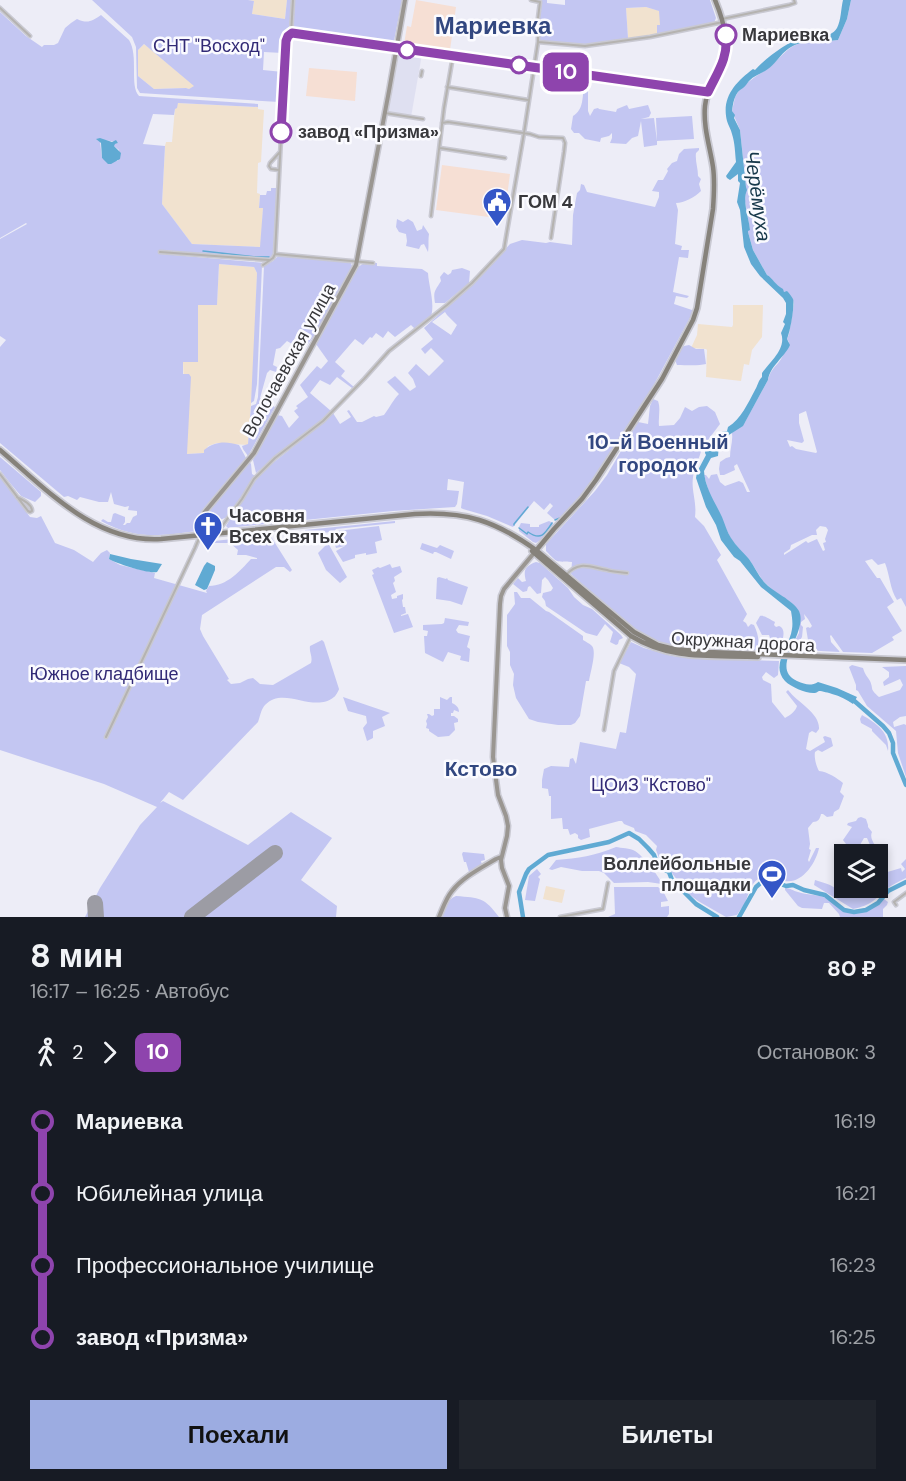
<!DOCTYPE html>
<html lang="ru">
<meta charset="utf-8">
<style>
:root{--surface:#171b24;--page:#20242c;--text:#f1f3f6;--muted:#9ea1a6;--accent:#9cace1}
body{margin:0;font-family:"DM Sans",sans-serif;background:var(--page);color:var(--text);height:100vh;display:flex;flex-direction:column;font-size:22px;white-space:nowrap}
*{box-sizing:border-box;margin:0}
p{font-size:20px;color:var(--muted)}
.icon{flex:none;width:33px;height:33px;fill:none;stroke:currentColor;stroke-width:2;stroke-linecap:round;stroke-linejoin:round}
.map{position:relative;height:917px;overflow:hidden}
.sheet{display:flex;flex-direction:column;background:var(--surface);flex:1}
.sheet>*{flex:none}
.badge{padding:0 12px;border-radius:9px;font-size:21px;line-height:39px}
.fabs{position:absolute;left:834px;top:844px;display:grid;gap:12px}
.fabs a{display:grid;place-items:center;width:54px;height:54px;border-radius:0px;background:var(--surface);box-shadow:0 3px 9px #0003;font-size:30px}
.map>.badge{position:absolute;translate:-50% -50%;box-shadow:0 0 0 3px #fff}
.legs{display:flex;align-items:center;gap:9px;height:66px;padding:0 30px;font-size:20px}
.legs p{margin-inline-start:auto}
.overview{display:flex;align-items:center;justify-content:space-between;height:102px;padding:0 30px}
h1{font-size:33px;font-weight:700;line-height:45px}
.button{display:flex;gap:12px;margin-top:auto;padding:12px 30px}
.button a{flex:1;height:69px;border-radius:0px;background:var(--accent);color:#111;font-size:24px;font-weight:700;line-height:69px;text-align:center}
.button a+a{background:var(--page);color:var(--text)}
ul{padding:0 30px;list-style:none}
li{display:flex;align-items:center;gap:21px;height:72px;font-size:22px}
li i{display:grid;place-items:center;width:9px;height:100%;margin:0 8px;background:currentColor}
li i::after{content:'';width:15px;height:15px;margin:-8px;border:4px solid;border-radius:50%;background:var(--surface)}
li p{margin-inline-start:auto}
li:first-child i{background:linear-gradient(#0000 50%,currentColor 0)}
li:last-child i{background:linear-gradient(currentColor 50%,#0000 0)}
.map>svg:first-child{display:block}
.built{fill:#dfe0f1}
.industrial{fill:#f1e2cf}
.education{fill:#f6dfd4}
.green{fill:#c3c6f2;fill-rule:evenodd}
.water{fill:#60aad3}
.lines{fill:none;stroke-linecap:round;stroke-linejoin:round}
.stream{stroke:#60aad3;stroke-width:1.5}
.river{stroke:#60aad3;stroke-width:4.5}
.runway{stroke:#9c9ca4;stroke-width:16}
.street-casing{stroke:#c9c9d2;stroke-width:5}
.secondary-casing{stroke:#c9c9d2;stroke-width:7}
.primary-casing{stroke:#c9c9d2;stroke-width:8}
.street{stroke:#b5b3b0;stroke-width:2}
.secondary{stroke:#9a9691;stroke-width:4}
.primary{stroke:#86827b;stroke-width:4.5}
.line-1-casing{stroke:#fff;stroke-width:14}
.line-1{stroke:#8e44ad;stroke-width:9}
.stop-1-dot{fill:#fff;stroke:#8e44ad;stroke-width:3}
.labels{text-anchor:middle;stroke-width:5;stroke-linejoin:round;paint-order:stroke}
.stop-label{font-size:18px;font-weight:bold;fill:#38383c;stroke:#fbfbff;text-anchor:start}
.park-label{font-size:18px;fill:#322a76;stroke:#fbfbff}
.poi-label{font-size:18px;font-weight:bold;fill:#38383c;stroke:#fbfbff;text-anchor:start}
.street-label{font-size:18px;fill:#38383c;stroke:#fbfbff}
.water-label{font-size:20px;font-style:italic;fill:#18394b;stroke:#fbfbff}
.neighbourhood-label{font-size:20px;font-weight:bold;fill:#324780;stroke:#fbfbff}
.quarter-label{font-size:21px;font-weight:bold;fill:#324780;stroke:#fbfbff}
.district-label{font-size:24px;font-weight:bold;fill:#324780;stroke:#fbfbff}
</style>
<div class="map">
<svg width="906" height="917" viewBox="0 0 906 917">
<rect width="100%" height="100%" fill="#ededf7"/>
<path class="built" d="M402,52L422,54L411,117L388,113L399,54Z"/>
<path class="industrial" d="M248,0H287L285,19L252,14L254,1Z
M646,7L660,11V25H657V34L628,38L626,8Z
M144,44L195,86L189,89L186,88L154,89L138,76V50Z
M178,103L258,107V109L264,110L261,162L258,163L257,193L260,194L259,207L263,208L261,247L192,244L162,204L165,146L166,142H172L175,108Z
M219,264L254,267L257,273L254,363L248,445L217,443L208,446L205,453L187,454L183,362L198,361V304H217Z
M733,305H763L762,337L752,350L749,365L744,364L741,381L706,377L707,350L706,349L691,348L697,335L698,324L732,327L733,325Z
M546,886L565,890L562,903L543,899Z"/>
<path class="education" d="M416,0L456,7L450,50L404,44L407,26L411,27Z
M309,68L357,72L355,101L306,96Z
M442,165L510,174L504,219L436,210Z"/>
<path class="green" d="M92,0H248L254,1L252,14L285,19L287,0H292L290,32C282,37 283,45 283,53L264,52L263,70L283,72L281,100L279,102L140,93L137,88L136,47L132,37ZM144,44L194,86L189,89L186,88L154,89L138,76V50Z
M295,0H402L394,41C390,47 385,43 378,42V43L293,30Z
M542,0H547V3L565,5V0H710L716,18L714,23L657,34V25H660L659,11L646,7L626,8L628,38L584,45L538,41L539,19Z
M851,0H906V607L901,598L897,600C890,589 890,576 885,563L878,565L872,559L865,561L877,578H880L894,602L887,607L902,631L892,637L894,640L872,653L843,652L831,635L830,636L831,642L840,652L802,650V644H806L808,640L806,628L808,627L810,628L812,626L808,619L804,614L805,619L801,622V625L803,627L802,637L795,648H791L799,633L800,614L794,605L774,591L763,581L749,559L744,555L731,539L710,496L704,475H706L709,479L711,475L717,474L720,482L725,486L739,481L743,483L747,492H750L737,464L734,466L735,470L724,475H720L719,469L720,462L726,458L730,457C730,448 733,442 732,433L745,422L768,380C770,371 774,368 779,362C783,357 786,349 789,342L787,339L789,334L794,304C793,300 793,299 789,295C787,293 784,292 781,290C776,285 773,279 767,275L753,250L748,232V230H750L745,201L746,187L740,130L732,111L735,97L740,89C745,86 746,83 751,80C759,74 767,70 774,63C783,55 788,47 800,43C812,40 825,42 838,40L847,19ZM806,411L817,452L816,453L796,449L792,446L790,447L787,440L802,443L804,441L799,423V414ZM820,526L826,527L828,530L825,539L826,542L823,543L825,550L823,551L817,539L808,543L806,541L784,555V553L790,549L791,545L812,535H817L816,530Z
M0,12L26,36L42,47L44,45H54L58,43L65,28L71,23L77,19C88,24 92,21 101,15L129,40C139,56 129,85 139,96L258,104V107L178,103L177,108L175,109L174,115L153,114L143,144L165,146L162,204L192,244L260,247L263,208H259L260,195H266L267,191H271V188H278L274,250C273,257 271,258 265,259L161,250L158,252V253L162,254L265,263L262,265L257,384L254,401L251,403L257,273L254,267L219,264L217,305H198V362H183V374H189L191,377L187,454L204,453V450C215,441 226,441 239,445L246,458L204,508L201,513L197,531C159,536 136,540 101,521L103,519L108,522H111L113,514L115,513L125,517V522L123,525H125L127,523H130L133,517L137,515V511L128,510L129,506L125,507L114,504L111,492L108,502H99L80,497L77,500L68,496L64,497L0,443V347L6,340L0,336V239L27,224L26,223L0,238ZM104,140L117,142L118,143L114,144V146L119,150L118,161H107L102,158L100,141Z
M584,87L588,90V111L590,116L594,109L598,108L599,109L616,112L617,109L627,105L629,109L648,105L651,113L649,117L641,119L654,118L657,141L656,118L692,116L694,139L657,141V145L644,147L641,121L638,136L632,138L626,144L610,143L612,138V133L609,136L601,138L600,142L585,139L579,133H574L571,129L573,116C584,109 582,98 584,87Z
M699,148V150L696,153C695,161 698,168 698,176L701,179L699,184L701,191C695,197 684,203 676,203L678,210L675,244L682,246L681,250H689L688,258L679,257L673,292L689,296L687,298L676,296L674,304L692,310V314L643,405L594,479L580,498L558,520H555L547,513L553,506L550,503L544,510L534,501L513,527L487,516L463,509L461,508L464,482L448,479L447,490L459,491L457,504L455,507L393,511L228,528L226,526L233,514L230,513L227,517L220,520L216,527L204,530C207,504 232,481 249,461L251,464L252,474L257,477C282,454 309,436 333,413L340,424L351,417L347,411L349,410L357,422H362L374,416L376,417L384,415C390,407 393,400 399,394L387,382L395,376L410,391L416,387L413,379L408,373L416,364L429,376L444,361L431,348L425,354L421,349L433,339L424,328L475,282L510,244L522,240L546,243L550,242L572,245L573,215L577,193L580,190L581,184L584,185L587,192L655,207L659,197V192L652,191L658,180H663L668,171L667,169L672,163L677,161L679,154L684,149ZM445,312L447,315L457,325L451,335L432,322Z
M397,219L403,222L408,219L413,222L417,231L422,229L423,225L429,234C428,241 429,245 428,252L424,244L421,245L419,249L406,246L407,241L406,234L399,232L396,227Z
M278,256L348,262L351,263L352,266L318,330L306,347L299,341L300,339L303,340L308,334L302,329L298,331L292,344L287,341L280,348L276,349L273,365L277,367L276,372L270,370L267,373L260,398L264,402L275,407L248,456L243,449L242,446L248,444L251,406L256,404L258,397L264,266L273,261Z
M364,263H377V266L422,269L428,273C429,288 435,302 431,317L415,329L411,325L395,337L388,331L383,338L376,333L372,338L370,337L363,345L355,339L335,362L345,371L341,376L354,387L352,388L337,377L330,385L320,380L310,393L331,411L320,422L288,446L256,473L253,460L277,415L282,416L289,428L299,417L294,411L298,408L296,406L308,397L300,385L317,366L321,369L328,361L316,344L358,267Z
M462,268L470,271L469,283L445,303H435C433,291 435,291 441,281L440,277L444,272L448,275L451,273L452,270Z
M689,345L696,349H704L706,364C699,366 686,365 677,365L675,360L680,349L684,346Z
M653,399L658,401C661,409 658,417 659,426L674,425L680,418L685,407L692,411L699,407L707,406L715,412L720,424L708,440L702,444C702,456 694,465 693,477C691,491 697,501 695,517L704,526L721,555L717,560L747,614L743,621L746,623L748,627L751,624L754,625C758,634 760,641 757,651C720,649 670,653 638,632C630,628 623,620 617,614C601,601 586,587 571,574L572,562C554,561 559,564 546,551V544L595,491L607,475L638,422L648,424L650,406Z
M0,457L41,492V496L35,502L21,496L10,483L0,470Z
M0,476L30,517L37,518L41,516L55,543L74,550L93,562L101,553L107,550L110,553L109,559L120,565L155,573L154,578L207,593L206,591L209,586C227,586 240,571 251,559H257V558L246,555H237L238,550L230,543H213L214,541L270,535L292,570L290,572L284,567H276L202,615L200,629L203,636L229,679L227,680L231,684L240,683L248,679L253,678L260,684L273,685L311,663C313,656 309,653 310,646L322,640L324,642L339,689C339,690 335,697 334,697C313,714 284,685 265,705C261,709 260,717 258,722L183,800L169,792L160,803L163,801L248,845L291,812L332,838L301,880L337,906L336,917H85L100,888L140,825L157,807L104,784L0,750Z
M395,521V523L336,529L334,532C324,532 314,535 305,532V530Z
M549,521L553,523C553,530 542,539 536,543L533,542L519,531V527L521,523L530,524V527H539V525Z
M379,526L382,540L375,542L377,553L366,555V553L355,555V558L343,562L336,551L345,546L336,548L333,539L337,531Z
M328,543L347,577L340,583L326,570L318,553Z
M422,543L437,548L440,545L454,551L451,559L436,552H434L433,554L420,549Z
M536,562L540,563L568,588L574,597L583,605L592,609L621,635L623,638L619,640L618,644L616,645L610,642L613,632L605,624L597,636L586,633L546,606L545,601L542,597L543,593L551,591L553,588L548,580L545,577L542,580L541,593L537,594L530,586L528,587L527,591L523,592L513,584L518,578L522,582L526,581C523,570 525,566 536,562Z
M390,564L392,568L400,566L402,572L394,577L395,581L393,583L396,592L391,595L392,599L397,598V596L403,594V599L402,600L403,607H405L406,613L401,615V616L408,614L413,627L394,633L372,575L374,574L372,570L378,567L380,568Z
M439,577L446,579L447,578L448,580L468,587L462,605L450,601L436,599L437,578Z
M514,592H517L521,598H530L546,611L549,612L583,636V640C586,642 589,643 592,646C597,652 590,673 589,681H586L580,716L575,723L571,725H558L538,722L529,719L516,698L513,685L514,674L510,665V652L507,646V615L515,604Z
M760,616C765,615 771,620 775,622L774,625L776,627L779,626C784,628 784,633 783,638L778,639L776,637L773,639L772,642L774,645L773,648L768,649L767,646L770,638L769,635H762L756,623Z
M445,618L469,622L468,626L459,625L456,630L458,633L470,636L467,647L470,649L469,662L460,660L461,656L448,652L443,662L425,653L424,636H427L428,631L423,630V625L442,624L444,623Z
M631,642L644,648L672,656L702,659L779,661L778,675L774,678L766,672L762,677L763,680L771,684L772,702L785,718C789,716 796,711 797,706L786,692L788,690C798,703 820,713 819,729L816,733L812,731L809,733L806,749L810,751L825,742L823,737L825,736L831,738L833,746L822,752L818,750L815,752C814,757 816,766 819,771C828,772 837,778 843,783L840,792L844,796L839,809L834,812L833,816L827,817L823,814H821C820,819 818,822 813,822L808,828L810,844L809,849L811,850L808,860L809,862L816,848H819C816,863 802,884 785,881C777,880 770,874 762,877C751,881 749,893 745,903C743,907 739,911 737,915L726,917L698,901L686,892L669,869L661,863L656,850L657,846L646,835L635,831L634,828L624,824L622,821H619L589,829L590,837L581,840L578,838V835L575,833L570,835L568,829H563L562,818L551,819V796H549L548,789L542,788V780L544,769L551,766L569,767L570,759L573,758L576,764L580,742L616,749L620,732L626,733L636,674L629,667L619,663Z
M852,665L863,668C865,675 867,676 870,681C874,690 869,688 879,697L900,690L903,685L900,679L884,686L883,682L889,677V672L882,667L906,666V716L900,717L893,722L894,727L904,724L906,725V777L898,753L896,731L867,706L858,691L856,690V685L849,667Z
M343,697L390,713L382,717L385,726L373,731V738L367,741L363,728L367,723L366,716L348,711Z
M440,697L447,700L450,697H452V703C456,705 459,707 459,712L454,710L453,713H451V716H454L458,719V722L454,723L455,730L449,736L438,737L429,731V729L426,728L427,724L426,721L428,717L427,714H429L432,716L434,715V709H440Z
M862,715C876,723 890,732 888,751L886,745L872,731V729L861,723L860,719Z
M861,817L866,819L868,825V827L872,832C870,836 872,841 875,845L873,846L870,845L867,838H864L860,845L853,850L851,849L847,855H844V858L838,859V856L843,855L849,848L843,840L852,827L847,825L848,823L856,821L858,818Z
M616,847C621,848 630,848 635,851C642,855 659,876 662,884L648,882L614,883L604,873L599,871H582L561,867L552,870L549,869L556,860C578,858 595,856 616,847Z
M463,852L484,854L485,860L481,861L482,865L469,872L466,862H464L462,854Z
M906,859V878C900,881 893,884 888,888C874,900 872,905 853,909L814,885L815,880C820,882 826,883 830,885C841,891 848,897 860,895L865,888H878V878L884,873L901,868L902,872L905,869L901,864Z
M537,869L541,874L538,877L540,879L535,901L525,900L529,876Z
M614,887H658L663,891L668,901L661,902V907L669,906V914L667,917H608L615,914Z
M785,888C791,888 793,891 798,892C807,895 817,894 826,898C832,900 837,906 842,909C855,917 873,909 884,899L888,902L887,905L883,909V917H840L839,914L829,903H824L822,909L802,908L798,906L785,890Z
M456,896C480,898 484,897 499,917H441C445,909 447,899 456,896Z"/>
<path class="water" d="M843,0H851L847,19L838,40C826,42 813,40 801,43C781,48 780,62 765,71C760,74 754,76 749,81C747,83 746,86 743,88C742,89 741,89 740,90C734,95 733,104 732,111L735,115L734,118L740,130L746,187L747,190C742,201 749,218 750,230L748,231V232L753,250L767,275C773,278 775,285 783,289L784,292L787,291C789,293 792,297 793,299C795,305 790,333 787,339L790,345C784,358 770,366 768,380L743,426L732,433L724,438L719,444L718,456L711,458L704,471C705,488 715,502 722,517C725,524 727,532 731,538C736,546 743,552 749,559C754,566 758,575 764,582C773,592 793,600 799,611C809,633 768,668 797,681C806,685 811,686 818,682L837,688L857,697L853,704C847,700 840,696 832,694C829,693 822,691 819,691C817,692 816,693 815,693C807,694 791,687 785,681C770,665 790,646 792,629C793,623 792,617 791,611L761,587L740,561L734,557L721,540L716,525L706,507L696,478L697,472L706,455L705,453L706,442L717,436V433L727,431L728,427C741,419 748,403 755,390C758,385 758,381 762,377V373C770,362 787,348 781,333L785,324L783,322L786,314V303L783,298L760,276L751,264L744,247L740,210L737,202L740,183L738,181V174L730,180L727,178L726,176L736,162C735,153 735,143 732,134C731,129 728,125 727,121C721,97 736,82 753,69L755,70C765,59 788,41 802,38C812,35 830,40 837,28C841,21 841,8 843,0Z
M100,138L112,142L116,140L118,143L115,144L114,146L121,153L120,159L111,164H108L102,158L101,143L96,139Z
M110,554L131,559L162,564L157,572C148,574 118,564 109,559Z
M207,562L215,566V570L207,589L204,590L195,585L204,566Z"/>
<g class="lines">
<path class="stream" d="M203,251L256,257H269
M555,520L560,518
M514,525V524L528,507
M519,528L527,534L528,532C541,541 545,534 552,523"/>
<path class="river" d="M851,698L883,726L889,733L893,743V753L906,785
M523,917L519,892L526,874L529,869L548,855L609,842L629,833L639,839L648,848L654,855L657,863L661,868L669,872L672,880L696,904L717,917
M739,917L756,887L763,881L770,880L786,886L793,885L804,890L825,895L844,910L854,912L866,910L878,903L888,891L906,882"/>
<path class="runway" d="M95,903L96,917
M192,917L275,853"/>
<g class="street-casing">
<path id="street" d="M0,8L30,36
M722,19L789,5L795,3L794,0
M291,34L295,33L395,48
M538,42L585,46L650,37L723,22
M421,76L422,71
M447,87L528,100
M385,113L423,119
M442,123L448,122L530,134L539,137L563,138L565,143L564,152L551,238
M440,148L505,158
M279,170L271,169L269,166L270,163L280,152
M431,216L444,108L453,56
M160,252L269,260
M275,254L286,41L287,37L291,34L293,0
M275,254L373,263
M263,265L273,258L275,254
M0,474L28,511L30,512L32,511C32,504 23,500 17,497
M217,533L242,499L254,479L275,458L323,421L364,379L389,351L447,305L472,283L504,249L524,133L538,42V18L540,2L531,0
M566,575C579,560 590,567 607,570C613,572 620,572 627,573
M604,730L614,671L631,636
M106,737L195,548L200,536
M896,905L894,902L906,893
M560,917L603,909L608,883"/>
</g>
<g class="secondary-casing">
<path id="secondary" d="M397,48L708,92
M200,535L201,524L204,513L254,453L356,265L389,91L405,0
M439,917C443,908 446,898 452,891C463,877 481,868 496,859L501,857
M507,917L505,908L509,886L502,868L501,860L507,836L508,826L506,816L498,795L493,757L500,604L501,596L504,589L534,553"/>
</g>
<g class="primary-casing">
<path id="primary" d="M0,450C47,490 95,543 161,539L415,514C466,511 495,521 536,550L634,632L658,645L674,649L708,652L906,660
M532,551L631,636C672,661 712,655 758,657
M534,553L554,529L582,499L596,480L662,379L693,320L697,308L713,209C714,195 715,181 713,167C710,147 703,127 705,106C706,93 713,84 719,72C731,48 725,24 715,0"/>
</g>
<use href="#street" class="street"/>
<use href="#secondary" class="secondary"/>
<use href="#primary" class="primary"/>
</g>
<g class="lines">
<g class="line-1-casing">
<path id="line-1" d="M281,132L286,41L288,36L292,33L708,92C718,71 728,59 726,35"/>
</g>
<use href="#line-1" class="line-1"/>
</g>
<defs>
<g id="civic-pin" transform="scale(1.5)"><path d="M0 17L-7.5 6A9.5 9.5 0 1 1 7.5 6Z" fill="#3456c7" stroke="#fbfbff"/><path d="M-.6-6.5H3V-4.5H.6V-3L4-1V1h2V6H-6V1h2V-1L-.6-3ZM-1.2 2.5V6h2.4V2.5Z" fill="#fff"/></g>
<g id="church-pin" transform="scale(1.5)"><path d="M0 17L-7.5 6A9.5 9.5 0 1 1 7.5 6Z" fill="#3456c7" stroke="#fbfbff"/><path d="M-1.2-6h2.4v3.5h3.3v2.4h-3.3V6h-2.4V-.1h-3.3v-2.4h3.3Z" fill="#fff"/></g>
<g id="stadium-pin" transform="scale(1.5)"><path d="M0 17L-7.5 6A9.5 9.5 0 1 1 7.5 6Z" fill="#3456c7" stroke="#fbfbff"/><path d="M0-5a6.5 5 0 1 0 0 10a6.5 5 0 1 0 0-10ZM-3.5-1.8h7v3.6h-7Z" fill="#fff"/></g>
</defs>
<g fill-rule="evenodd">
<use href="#civic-pin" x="497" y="202"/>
<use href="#church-pin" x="208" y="526"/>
<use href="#stadium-pin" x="772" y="874"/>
</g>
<g class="stop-1-dot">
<circle cx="726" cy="35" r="10"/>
<circle cx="407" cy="50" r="8"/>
<circle cx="519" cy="65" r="8"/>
<circle cx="281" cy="132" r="10"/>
</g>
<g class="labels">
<g class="stop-label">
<text x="742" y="41">Мариевка</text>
<text x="298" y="138">завод «Призма»</text>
</g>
<g class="park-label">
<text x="209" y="52">СНТ "Восход"</text>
<text x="104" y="680">Южное кладбище</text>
<text x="651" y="791">ЦОиЗ "Кстово"</text>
</g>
<g class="poi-label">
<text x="518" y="208">ГОМ 4</text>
<text x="229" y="522">Часовня<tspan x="229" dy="21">Всех Святых</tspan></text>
<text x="751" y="870" text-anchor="end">Воллейбольные<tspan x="751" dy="21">площадки</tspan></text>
</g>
<g class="street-label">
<text transform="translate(289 360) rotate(-61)" y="6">Волочаевская улица</text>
<text transform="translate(743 642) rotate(3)" y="6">Окружная дорога</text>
</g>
<g class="water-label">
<text transform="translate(758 196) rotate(82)" y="7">Черёмуха</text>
</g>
<g class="neighbourhood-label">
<text x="658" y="449">10-й Военный<tspan x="658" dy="23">городок</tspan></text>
</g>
<g class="quarter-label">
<text x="481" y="776">Кстово</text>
</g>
<g class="district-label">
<text x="493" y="34">Мариевка</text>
</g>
</g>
</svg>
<div class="fabs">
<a><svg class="icon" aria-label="layers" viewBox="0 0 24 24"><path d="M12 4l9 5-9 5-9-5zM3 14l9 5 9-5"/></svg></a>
</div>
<b class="badge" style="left:566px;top:72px;background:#8e44ad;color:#fff">10</b>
</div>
<section class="sheet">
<div class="overview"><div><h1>8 мин</h1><p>16:17 – 16:25 · Автобус</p></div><b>80 ₽</b></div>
<div class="legs"><svg class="icon" aria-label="walk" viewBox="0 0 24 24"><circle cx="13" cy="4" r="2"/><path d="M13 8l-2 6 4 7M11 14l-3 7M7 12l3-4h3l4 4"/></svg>2<svg class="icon" aria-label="forward" viewBox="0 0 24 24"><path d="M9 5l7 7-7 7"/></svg><b class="badge" style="background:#8e44ad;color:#fff">10</b><p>Остановок: 3</p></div>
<ul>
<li><i style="color:#8e44ad"></i><b>Мариевка</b><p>16:19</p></li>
<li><i style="color:#8e44ad"></i><span>Юбилейная улица</span><p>16:21</p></li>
<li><i style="color:#8e44ad"></i><span>Профессиональное училище</span><p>16:23</p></li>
<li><i style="color:#8e44ad"></i><b>завод «Призма»</b><p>16:25</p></li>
</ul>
<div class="button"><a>Поехали</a><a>Билеты</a></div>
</section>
